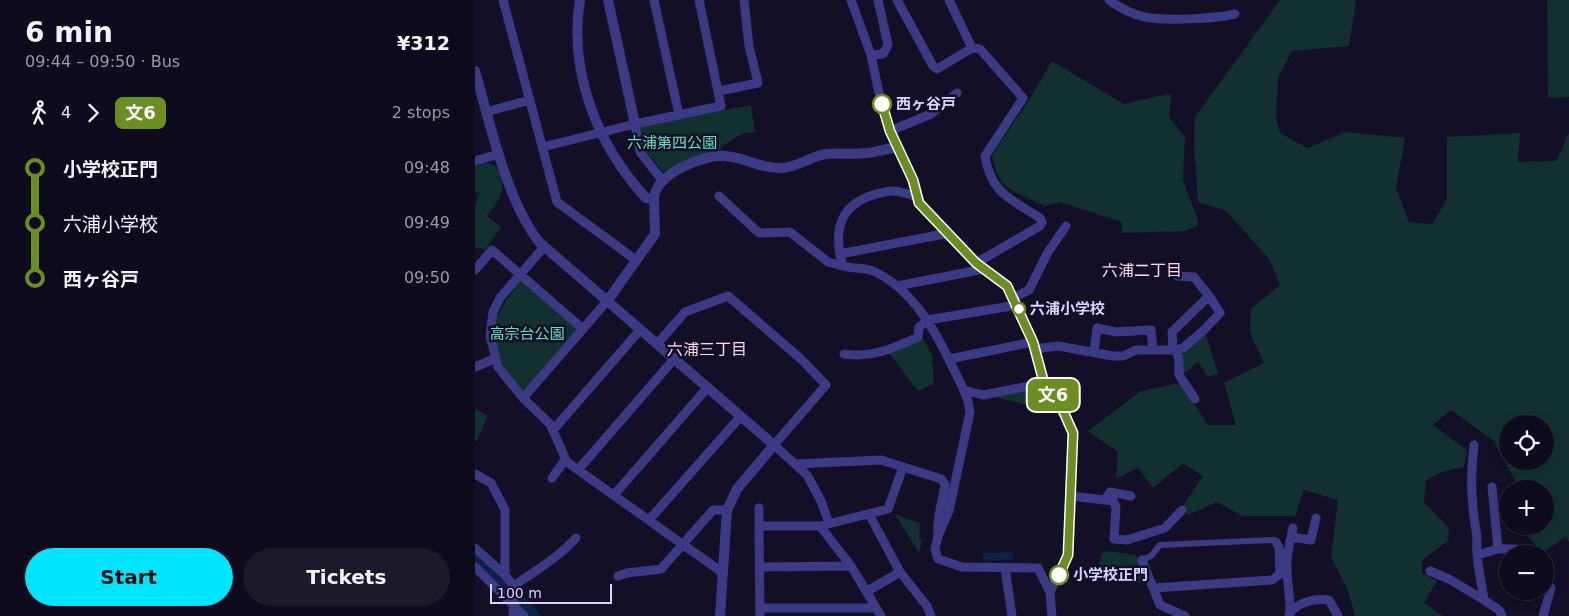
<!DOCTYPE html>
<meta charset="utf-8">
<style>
:root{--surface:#0e0b1c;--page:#1c1929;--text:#f1f3f6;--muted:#9b9ba3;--line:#2e2b3b;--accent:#00e5ff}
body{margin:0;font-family:"DejaVu Sans","Noto Sans JP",sans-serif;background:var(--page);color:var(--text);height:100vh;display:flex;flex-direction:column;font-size:19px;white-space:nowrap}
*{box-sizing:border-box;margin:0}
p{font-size:16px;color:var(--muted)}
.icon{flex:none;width:28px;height:28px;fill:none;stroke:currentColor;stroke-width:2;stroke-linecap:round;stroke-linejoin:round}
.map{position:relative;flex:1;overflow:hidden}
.panel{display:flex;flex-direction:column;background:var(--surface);width:475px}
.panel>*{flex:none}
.badge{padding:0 10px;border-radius:8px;font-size:18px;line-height:32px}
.tools{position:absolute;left:1024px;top:415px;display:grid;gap:10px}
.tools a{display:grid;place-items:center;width:55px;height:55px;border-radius:50%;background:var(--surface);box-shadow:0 2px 12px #0003,0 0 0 1px var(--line);font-size:25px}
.scale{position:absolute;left:15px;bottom:12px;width:122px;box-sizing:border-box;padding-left:5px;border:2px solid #d9d4ff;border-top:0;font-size:14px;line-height:18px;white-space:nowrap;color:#d9d4ff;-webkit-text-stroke:4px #130f26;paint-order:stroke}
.map>.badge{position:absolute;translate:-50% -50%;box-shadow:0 0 0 2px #fff}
.legs{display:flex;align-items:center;gap:8px;height:55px;padding:0 25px;font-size:16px}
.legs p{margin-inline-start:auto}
.summary{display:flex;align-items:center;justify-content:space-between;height:85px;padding:0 25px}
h1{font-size:28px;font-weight:800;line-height:38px}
.button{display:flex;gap:10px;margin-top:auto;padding:10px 25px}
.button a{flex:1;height:58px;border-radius:30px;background:var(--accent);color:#111;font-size:20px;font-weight:800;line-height:58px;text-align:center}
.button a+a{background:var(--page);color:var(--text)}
ul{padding:0 25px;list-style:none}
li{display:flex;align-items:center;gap:18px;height:55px;font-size:19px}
li i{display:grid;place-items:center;width:8px;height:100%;margin:0 6px;background:currentColor}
li i::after{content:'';width:12px;height:12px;margin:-6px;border:4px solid;border-radius:50%;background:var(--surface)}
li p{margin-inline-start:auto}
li:first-child i{background:linear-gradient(#0000 50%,currentColor 0)}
li:last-child i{background:linear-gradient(currentColor 50%,#0000 0)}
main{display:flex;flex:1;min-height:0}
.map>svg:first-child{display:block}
.green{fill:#12302f;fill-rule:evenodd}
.water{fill:#0c2248}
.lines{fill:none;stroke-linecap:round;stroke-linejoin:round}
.river{stroke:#0c2248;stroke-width:15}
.pedestrian{stroke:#3d3a85;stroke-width:6}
.minor{stroke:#3d3a85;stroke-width:9}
.tertiary{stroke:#3d3a85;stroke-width:10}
.line-1-casing{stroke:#fff;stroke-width:11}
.line-1{stroke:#6b8e23;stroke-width:8}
.stop-1-dot{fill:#fff;stroke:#6b8e23;stroke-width:2.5}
.labels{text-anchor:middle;stroke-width:5;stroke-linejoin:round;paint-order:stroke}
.stop-label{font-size:15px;font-weight:bold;fill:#d9d4ff;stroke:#130f26;text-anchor:start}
.park-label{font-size:15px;fill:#5fe0c0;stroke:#130f26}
.neighbourhood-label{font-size:16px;fill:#ffd6f0;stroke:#130f26}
</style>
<main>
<section class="panel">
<div class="summary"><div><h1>6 min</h1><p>09:44 – 09:50 · Bus</p></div><b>¥312</b></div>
<div class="legs"><svg class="icon" aria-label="walk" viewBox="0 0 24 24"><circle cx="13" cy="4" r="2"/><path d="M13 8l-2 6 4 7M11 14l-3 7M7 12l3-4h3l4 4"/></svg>4<svg class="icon" aria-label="forward" viewBox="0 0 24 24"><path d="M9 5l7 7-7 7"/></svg><b class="badge" style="background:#6b8e23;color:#fff">文6</b><p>2 stops</p></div>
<ul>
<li><i style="color:#6b8e23"></i><b>小学校正門</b><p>09:48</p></li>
<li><i style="color:#6b8e23"></i><span>六浦小学校</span><p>09:49</p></li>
<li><i style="color:#6b8e23"></i><b>西ヶ谷戸</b><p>09:50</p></li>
</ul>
<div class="button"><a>Start</a><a>Tickets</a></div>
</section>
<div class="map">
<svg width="1094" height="616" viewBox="0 0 1094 616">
<rect width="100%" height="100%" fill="#130f26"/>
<path class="green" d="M805,0H881L874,46L817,51L803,77L801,117L805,133L833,148L870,132L930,138L921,188L934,222L957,224L972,199V137L1045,133L1043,162L1081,161L1094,133V542L1091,536L1068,553L1053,537L1052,526H1070V489H1042V484L1018,440L976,410L958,425L992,450L989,467L966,472L951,480L949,502L974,528L973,541L947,560V573L962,581L949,603L968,616H880L873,591L856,557L863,500L829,490L820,516H767L742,502L712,515L709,504L728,476L708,463L678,488L663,468L641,478L643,452L613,431L666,391L705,383L733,425H761L749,383L789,363L775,333L776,309L805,285L795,260L751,211L723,202L719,146L720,117ZM1032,424H1070V461H1032Z
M1072,0H1094V97L1073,98Z
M577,61L649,104L692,94L696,95L694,117L710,137L708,180L723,221L722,226L711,231L647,233V222L585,202L570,206C539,191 523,191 517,155L554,100Z
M276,105L280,132L266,134L246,147L245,153L223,158L188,172L170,150L165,126Z
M12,163L20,165C33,189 27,196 12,216L26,227L10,250L0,247V205L5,193L0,192V165Z
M46,281L102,329L47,392C10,348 9,325 46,281Z
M446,335L457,355L459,384L443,391L414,353Z
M731,335L743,373L733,377L723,362L707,375L706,354Z
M567,386L583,412L520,397Z
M0,409L13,416L0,443Z
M420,514L445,523L444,539L447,540L444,553Z
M632,551L661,555L671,580L663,583L634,580L624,566L627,554Z"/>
<path class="water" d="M538,552V560L508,561V553Z"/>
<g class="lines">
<path class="river" d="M0,562L33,590L57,616"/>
<path class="pedestrian" d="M667,560L676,556L685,545L799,540L801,542"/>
<path class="minor" d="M28,0L82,202L161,260
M179,0L204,115
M376,0L396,55L404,93L415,131L438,180L444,203L501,263L532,286L558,342L569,383L586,406L597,433L593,555L575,592L577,616
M422,0L458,66L462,69L497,48
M474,0L497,48L505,49L548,98L510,156C516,194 536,199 565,218L567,222L565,226L501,263
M634,0C645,8 656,14 670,17C690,21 739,19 760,14
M396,55L408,54L413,45L403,0
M244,91L283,83L274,46L269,0
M11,112L55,100
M160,124L165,152L187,180
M415,131L456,114L482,93
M68,147L160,124L246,106L224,0
M0,161L24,154
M244,196L284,233L315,232L353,262L368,266
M443,197C435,195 424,190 416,191C370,197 355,223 368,266C377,269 389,267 398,271C438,289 461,332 479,370C486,384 493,396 495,412L474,511L463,536L460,549L463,559L487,567L563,568L575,592
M69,247L25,298L18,312L15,336L23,367L48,398L75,424L92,462L248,573
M365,254L474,233
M698,268L702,276L719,277L734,296
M0,270L17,250L108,329
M422,286L509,269
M538,298L554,290L573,252L591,226
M183,343L210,312L253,296L326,359L351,385L299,445L332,475L346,501L354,523
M560,349L583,346L638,356H648L661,350H701L708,348L727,332L745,313L734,296L697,332L698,350
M701,350L704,360V375L720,399
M619,352L622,328L641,332L676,330L678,350
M369,354C397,358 417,349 443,337L444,327L453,320L542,305
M474,359L558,342
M0,367L19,359
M489,390L508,395L569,383
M48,398L133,300
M79,429L165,330
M999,445C995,475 996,502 1001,531C1003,538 1001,546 1002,554C1003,569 1007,585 1009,600L1024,610L1027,616
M321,464L406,460L466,479L470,484C468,501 461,518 463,535
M103,470L200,358
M0,474L16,483L30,510V575L39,586L38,616
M77,478L90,460
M139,495L233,387
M596,496L638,501L641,507L639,539L652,540L690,528L707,510
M630,499L635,492L656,496
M284,508V526
M394,514L425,572
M174,520L266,416
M345,526L376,566L406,616
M816,537L836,540L841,518
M0,548L30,575
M1023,549H1041
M1002,555L1023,549L1017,487
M667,560L685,605L710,616
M0,567L49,616
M285,567L376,566
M530,568L537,616
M955,571L974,579L1009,600
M143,576L152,573L186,569L238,510H252
M39,586C61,570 83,558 101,538
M679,588L797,580L805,574L804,547L801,542
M391,592L425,572L452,606L456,616
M285,608H401
M814,614C823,602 840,598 854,600L863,616
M285,616L284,526H345L413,509L428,467
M815,616C816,598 811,579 812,560C813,549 816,538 818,528
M1068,616L1076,588"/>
<path class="tertiary" d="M105,0C93,72 123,146 171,198L179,199L180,234L133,300
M133,0L160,124
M0,71C15,123 31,199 64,242L299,445L262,489L252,510L245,616
M179,199C179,174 229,154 251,156C271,158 287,169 307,168C322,167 332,159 346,155C361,152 377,155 392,153C402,152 412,149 422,147"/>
</g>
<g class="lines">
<g class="line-1-casing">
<path id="line-1" d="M407,104L415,131L438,180L444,203L501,263L532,286L558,342L569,383L586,406L598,433L593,555L584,575"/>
</g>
<use href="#line-1" class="line-1"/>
</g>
<g class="stop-1-dot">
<circle cx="407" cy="104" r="9"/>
<circle cx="544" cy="309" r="6"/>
<circle cx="584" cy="575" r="9"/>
</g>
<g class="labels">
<g class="stop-label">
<text x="421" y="109">西ヶ谷戸</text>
<text x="555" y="314">六浦小学校</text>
<text x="598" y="580">小学校正門</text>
</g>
<g class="park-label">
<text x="197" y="148">六浦第四公園</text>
<text x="52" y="339">高宗台公園</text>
</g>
<g class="neighbourhood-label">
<text x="667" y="276">六浦二丁目</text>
<text x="232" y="355">六浦三丁目</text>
</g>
</g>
</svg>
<div class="tools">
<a><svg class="icon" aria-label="locate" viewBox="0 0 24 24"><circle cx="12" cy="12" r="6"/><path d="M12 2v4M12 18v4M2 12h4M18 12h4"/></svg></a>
<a>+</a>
<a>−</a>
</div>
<div class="scale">100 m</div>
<b class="badge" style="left:578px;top:395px;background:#6b8e23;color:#fff">文6</b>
</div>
</main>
